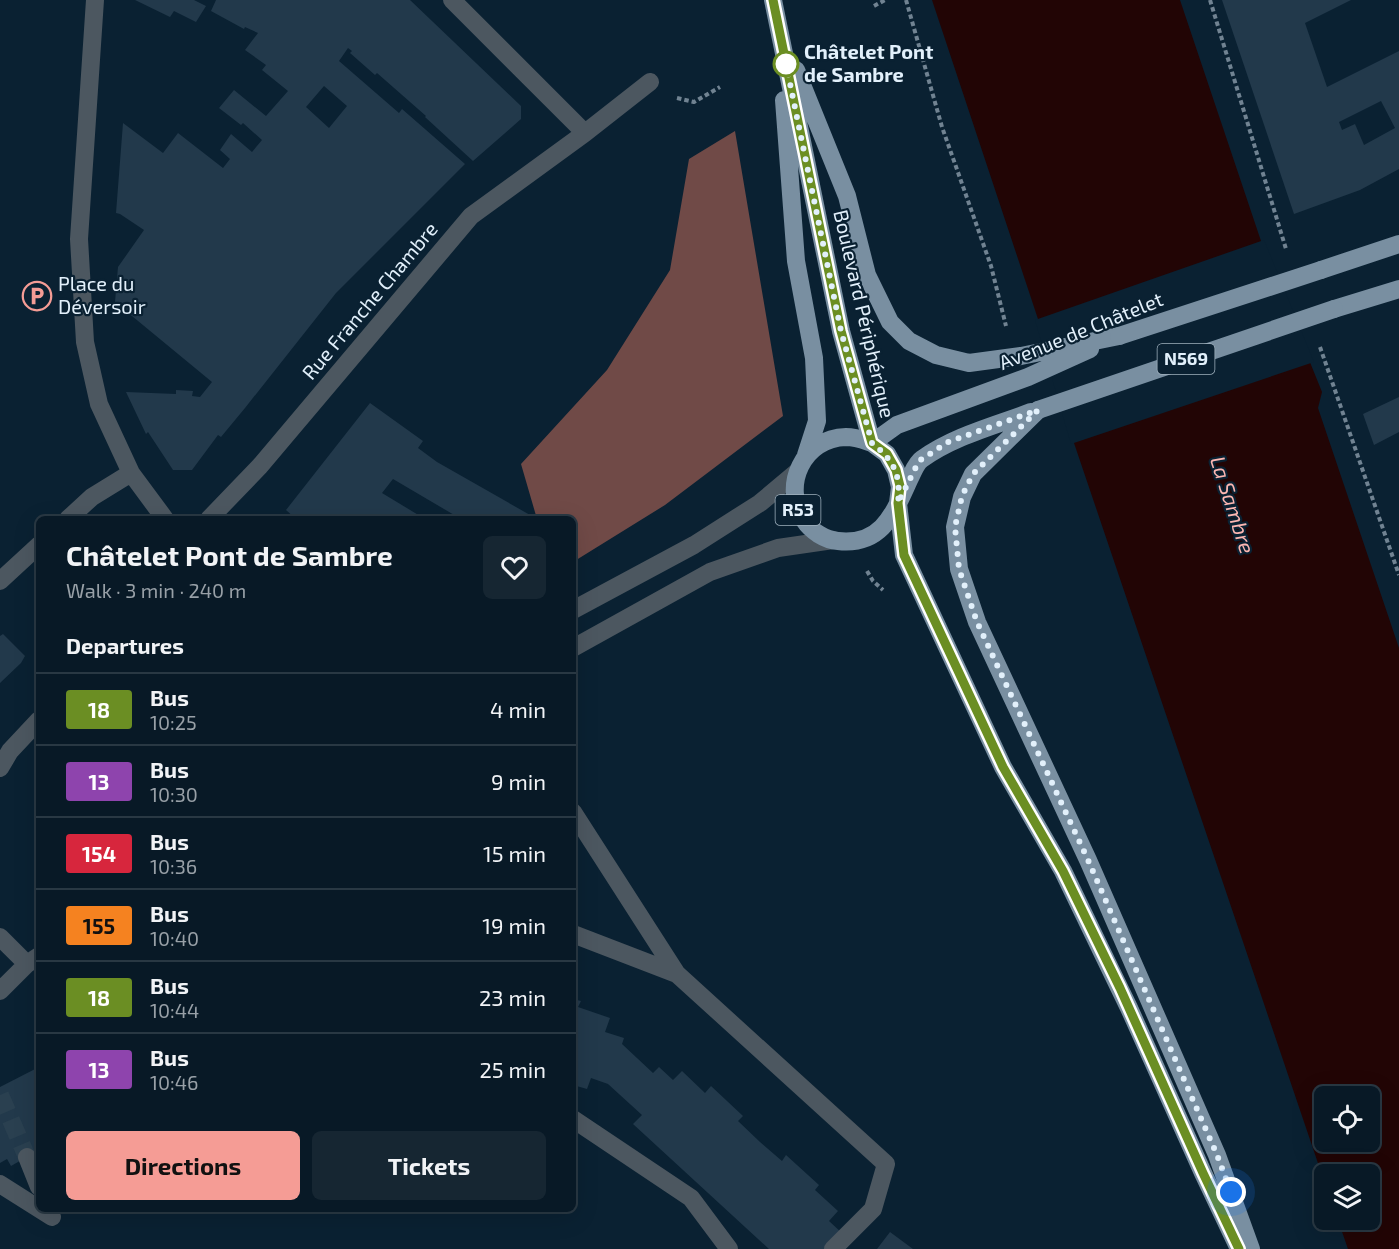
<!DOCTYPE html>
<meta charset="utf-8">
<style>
:root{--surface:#081926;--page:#162632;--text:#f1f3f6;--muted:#98a0a7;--line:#293843;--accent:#f59c95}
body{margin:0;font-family:"Exo 2",sans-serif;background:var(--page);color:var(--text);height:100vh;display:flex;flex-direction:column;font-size:22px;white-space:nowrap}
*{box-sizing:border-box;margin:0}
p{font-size:20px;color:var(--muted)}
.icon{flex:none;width:33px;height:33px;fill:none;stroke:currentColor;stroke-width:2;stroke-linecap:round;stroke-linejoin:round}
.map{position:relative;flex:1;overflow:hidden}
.sheet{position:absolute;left:36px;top:516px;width:540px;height:696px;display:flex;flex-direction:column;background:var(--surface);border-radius:9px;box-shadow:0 6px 24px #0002,0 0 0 2px var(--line)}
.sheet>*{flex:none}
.badge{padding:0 12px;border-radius:4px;font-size:21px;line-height:39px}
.buttons{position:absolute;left:1314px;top:1086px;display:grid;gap:12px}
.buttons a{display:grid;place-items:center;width:66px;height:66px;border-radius:9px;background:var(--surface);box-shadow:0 6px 24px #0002,0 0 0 2px var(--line);font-size:30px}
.you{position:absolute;width:30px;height:30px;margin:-15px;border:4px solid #fff;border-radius:50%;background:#1a73e8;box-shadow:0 0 0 9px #1a73e833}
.map>.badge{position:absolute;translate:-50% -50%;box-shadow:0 0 0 3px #fff}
h2{padding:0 30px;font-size:22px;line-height:54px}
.round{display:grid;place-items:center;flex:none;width:63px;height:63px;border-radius:9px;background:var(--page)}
.headline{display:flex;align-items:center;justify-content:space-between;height:102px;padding:0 30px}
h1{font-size:28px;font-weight:700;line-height:45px}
.button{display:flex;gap:12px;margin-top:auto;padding:12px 30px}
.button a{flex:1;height:69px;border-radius:9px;background:var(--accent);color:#111;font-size:24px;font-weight:700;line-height:69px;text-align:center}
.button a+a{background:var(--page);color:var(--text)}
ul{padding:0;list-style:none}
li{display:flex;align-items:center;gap:18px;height:72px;padding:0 30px;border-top:2px solid var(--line)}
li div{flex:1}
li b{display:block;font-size:22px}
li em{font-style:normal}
li .badge{min-width:66px;font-weight:700;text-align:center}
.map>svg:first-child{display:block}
.forest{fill:#704a47}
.water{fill:#220505;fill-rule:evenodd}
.pier{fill:#0a2132}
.building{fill:#22394b;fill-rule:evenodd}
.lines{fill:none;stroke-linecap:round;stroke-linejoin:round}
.minor-tunnel{stroke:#2a4050;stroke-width:18;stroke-dasharray:18 9;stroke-linecap:butt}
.path{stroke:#718392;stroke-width:4;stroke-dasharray:4.5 3;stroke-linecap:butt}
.minor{stroke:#4c5760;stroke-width:18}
.major{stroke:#798fa1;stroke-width:18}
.major-bridge{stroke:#798fa1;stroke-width:18}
.line-casing{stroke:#fff;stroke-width:14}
.line{stroke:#6b8e23;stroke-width:9}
.walk{stroke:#e2f0fb;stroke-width:6;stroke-dasharray:0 10.8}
.stop-dot{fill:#fff;stroke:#6b8e23;stroke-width:3}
.labels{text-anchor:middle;stroke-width:4.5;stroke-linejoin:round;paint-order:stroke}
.shield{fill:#0a2132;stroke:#a1b2bf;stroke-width:1.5}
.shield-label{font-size:18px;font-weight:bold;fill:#e2f0fb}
.stop-label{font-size:20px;font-weight:bold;fill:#e2f0fb;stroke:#0a2132;text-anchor:start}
.poi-label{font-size:20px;fill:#e2f0fb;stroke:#0a2132;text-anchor:start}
.street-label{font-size:20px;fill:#e2f0fb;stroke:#0a2132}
.water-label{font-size:21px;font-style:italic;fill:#fdb7b2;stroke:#0a2132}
</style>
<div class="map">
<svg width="1399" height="1249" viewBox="0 0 1399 1249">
<rect width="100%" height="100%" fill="#0a2132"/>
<path class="forest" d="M735,131L783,416L665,505L573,562V519H537L521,464L607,370L670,270L689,159Z"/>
<path class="water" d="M932,0H1180L1261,241L1322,392L1318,408L1399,648V1249H1348L1338,1220H1370V1174H1324V1181L1074,443L1038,319ZM1324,1096H1370V1142H1324Z"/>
<path class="pier" d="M1264,240L1314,362L1071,444L1035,320Z"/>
<path class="building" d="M135,0H194L206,6L196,22L174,11L170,17Z
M216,0H410L521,106V119L473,161L425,117L426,116L377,73L375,75L350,53L352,51L348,48L339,61L399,113L402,109L465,164L336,293L245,408L221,437L218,435L192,470H173L148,432L146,434L126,392L176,394V390L193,391L192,396L200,397L212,382L115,302L118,267L144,230L120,214L116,213L123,123L163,153L178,133L223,168L230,159L220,150L231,134L252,152L262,140L243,123L241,125L219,108L234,90L266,116L288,91L262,70L266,65L245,50L258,33L245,27L244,29L211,11ZM324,86L347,106L329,128L306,107Z
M1222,0H1351L1305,23L1327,87L1399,51V169L1360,190L1294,214ZM1381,101L1395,128L1364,145L1355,124L1342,130L1339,122Z
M1399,397V432L1374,445L1363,414Z
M370,403L423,441L418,448L437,462L530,515L528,519H461L393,479L382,493L425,519H296L286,510Z
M3,634L25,656L21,663L0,683V636Z
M573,999L581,1001L578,1007L610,1018L605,1032L624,1038L622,1044L653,1073L659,1067L673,1080L682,1071L705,1093L711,1086L743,1116L738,1121L760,1142L782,1161L786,1155L819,1185L815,1190L838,1211L829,1221L843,1234L830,1249H769L633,1124L642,1115L608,1084L591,1078L587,1089L573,1085Z
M39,1067V1150L11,1166L7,1159L0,1163V1087Z
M890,1232L913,1249H877Z"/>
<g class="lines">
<path class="minor-tunnel" d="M0,1095L27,1157"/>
<path class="path" d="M906,0L942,127L991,266L1006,326
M1210,0L1286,249
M874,6L885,0
M677,98L694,102L720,87
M1320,347L1399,575
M867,571L873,581L883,590"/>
<path class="minor" d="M95,0L79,239L85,342L99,404L131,473L165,519
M452,0L585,133
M68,519L92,497L131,473
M209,519L260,466L471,216L585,133L650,82
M0,581L39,545
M573,610L694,545L760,503L797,472
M573,648L710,572L778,548L833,540
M0,768L10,751L39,720
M573,812L677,974L886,1164L873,1209L833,1249
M573,934L677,974
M0,937L27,964
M0,991L27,964L39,956
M573,1119L691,1198L729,1249
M27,1157L39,1187
M0,1184L52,1217"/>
<path class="major" d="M773,0L841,331L872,443L887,454L896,470L900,487L898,503L904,555L1003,767L1063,871L1129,1008L1203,1173L1239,1249
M796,70L847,196L867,275L890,322L909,341L936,355L969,363L1021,356L1119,336
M784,100L796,261L814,358L817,421L806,455
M1321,270L1399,244
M1334,309L1399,289
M1038,410L973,474L962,497L955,527L959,569L977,622L1088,860L1217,1155L1251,1249
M872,443C863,440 856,437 846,437C803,438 781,486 804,520C811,531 825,540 838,541C883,546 894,512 910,478C913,472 916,463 922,459C954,436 994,426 1031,412
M872,443L897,425L1028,377L1090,349"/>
<path class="major-bridge" d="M1119,336L1321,270
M1038,410L1334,309"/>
</g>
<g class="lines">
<g class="line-casing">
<path id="line" d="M773,0L841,331L872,443L887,454L896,470L900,486L898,503L904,555L1003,767L1063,871L1120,988L1203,1173L1239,1249"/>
</g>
<use href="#line" class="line"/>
<path class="walk" d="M786,64L841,331L872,443C894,461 901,474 898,503L919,461L948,442L1038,410L973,474L962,496L955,527L959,569L977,622L1088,860L1217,1155L1231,1192"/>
</g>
<defs>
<g id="parking-ring" transform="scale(1.5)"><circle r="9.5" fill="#0a2132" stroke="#f59c95" stroke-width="1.5"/><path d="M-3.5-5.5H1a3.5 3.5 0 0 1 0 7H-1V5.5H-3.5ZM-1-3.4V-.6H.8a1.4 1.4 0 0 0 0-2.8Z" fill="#f59c95"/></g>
</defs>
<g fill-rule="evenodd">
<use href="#parking-ring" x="37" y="296"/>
</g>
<circle class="stop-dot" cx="786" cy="64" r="12"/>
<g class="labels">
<g class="shield">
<rect x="1157.5" y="344" width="57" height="30" rx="4.5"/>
<rect x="775.5" y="495" width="45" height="30" rx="4.5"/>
</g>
<g class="shield-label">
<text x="1186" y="365">N569</text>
<text x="798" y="516">R53</text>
</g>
<g class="stop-label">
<text x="804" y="59">Châtelet Pont<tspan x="804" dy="23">de Sambre</tspan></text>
</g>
<g class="poi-label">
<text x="58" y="291">Place du<tspan x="58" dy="23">Déversoir</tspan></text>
</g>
<g class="street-label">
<text transform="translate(370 301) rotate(-50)" y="7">Rue Franche Chambre</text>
<text transform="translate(864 314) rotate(77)" y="7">Boulevard Périphérique</text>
<text transform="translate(1081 331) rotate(-22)" y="7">Avenue de Châtelet</text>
</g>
<g class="water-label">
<text transform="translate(1232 505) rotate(72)" y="7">La Sambre</text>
</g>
</g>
</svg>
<div class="buttons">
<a><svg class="icon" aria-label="locate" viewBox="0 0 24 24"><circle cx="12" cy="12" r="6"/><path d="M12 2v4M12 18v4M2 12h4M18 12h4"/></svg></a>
<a><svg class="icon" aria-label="layers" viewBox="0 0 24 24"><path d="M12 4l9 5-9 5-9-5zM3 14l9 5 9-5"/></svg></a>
</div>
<div class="you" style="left:1231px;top:1192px"></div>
<section class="sheet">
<div class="headline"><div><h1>Châtelet Pont de Sambre</h1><p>Walk · 3 min · 240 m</p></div><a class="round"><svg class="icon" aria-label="heart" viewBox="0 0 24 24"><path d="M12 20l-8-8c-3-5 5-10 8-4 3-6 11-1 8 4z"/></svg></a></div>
<h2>Departures</h2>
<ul>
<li><span class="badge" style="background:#6b8e23;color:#fff">18</span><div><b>Bus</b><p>10:25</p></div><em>4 min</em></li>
<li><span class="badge" style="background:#8e44ad;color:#fff">13</span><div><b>Bus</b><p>10:30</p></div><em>9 min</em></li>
<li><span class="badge" style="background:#d7263d;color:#fff">154</span><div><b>Bus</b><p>10:36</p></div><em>15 min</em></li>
<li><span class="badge" style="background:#f58220;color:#111">155</span><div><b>Bus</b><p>10:40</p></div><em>19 min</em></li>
<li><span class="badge" style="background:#6b8e23;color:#fff">18</span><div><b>Bus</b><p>10:44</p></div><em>23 min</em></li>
<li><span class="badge" style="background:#8e44ad;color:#fff">13</span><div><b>Bus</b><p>10:46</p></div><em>25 min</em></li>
</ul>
<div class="button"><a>Directions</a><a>Tickets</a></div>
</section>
</div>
